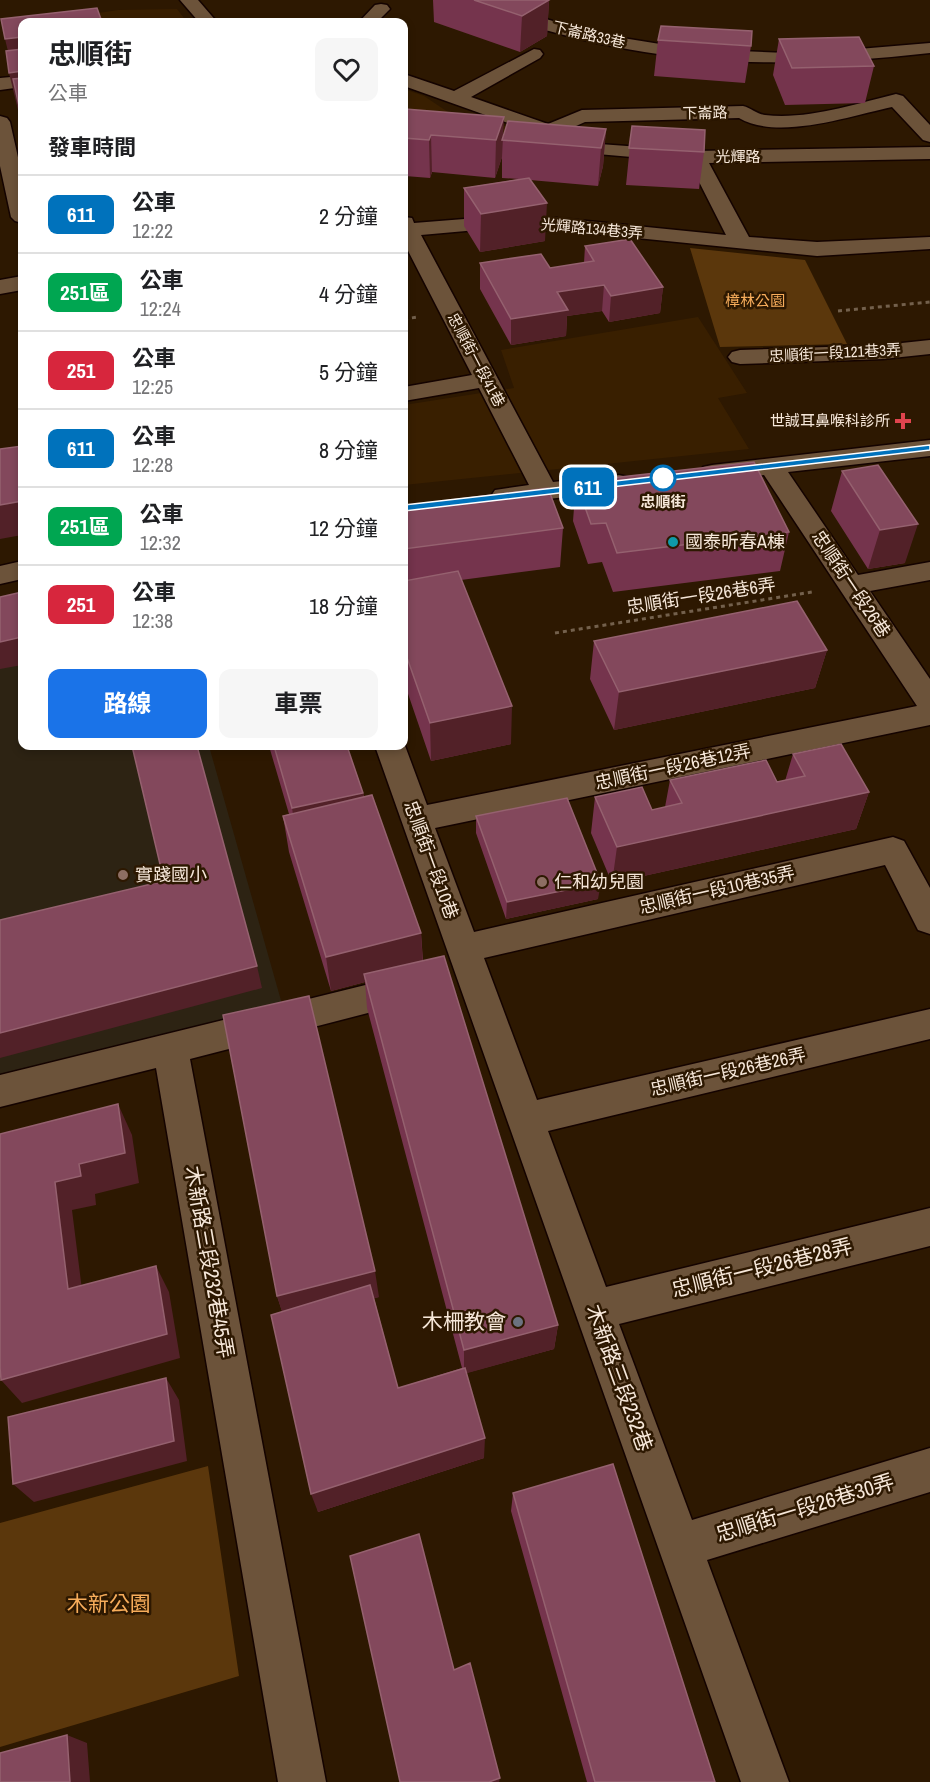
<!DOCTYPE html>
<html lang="zh-TW">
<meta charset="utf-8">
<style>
:root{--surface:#fff;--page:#f6f6f6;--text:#202124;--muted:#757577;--line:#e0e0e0;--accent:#1a73e8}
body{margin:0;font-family:"Archivo Narrow","Noto Sans TC",sans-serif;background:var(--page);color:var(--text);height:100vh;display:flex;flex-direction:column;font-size:22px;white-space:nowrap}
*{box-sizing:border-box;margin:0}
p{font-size:20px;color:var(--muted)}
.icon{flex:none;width:33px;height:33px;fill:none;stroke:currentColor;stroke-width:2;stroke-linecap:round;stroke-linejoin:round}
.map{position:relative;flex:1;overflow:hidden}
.side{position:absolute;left:18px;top:18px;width:390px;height:732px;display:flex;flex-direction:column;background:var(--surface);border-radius:12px;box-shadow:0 3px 9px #0003}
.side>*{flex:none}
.badge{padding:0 12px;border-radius:9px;font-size:21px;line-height:39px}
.map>.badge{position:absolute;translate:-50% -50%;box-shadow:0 0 0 3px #fff}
h2{padding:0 30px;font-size:22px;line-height:54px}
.round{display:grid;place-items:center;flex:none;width:63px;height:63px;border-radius:12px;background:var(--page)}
.overview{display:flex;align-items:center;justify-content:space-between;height:102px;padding:0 30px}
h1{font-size:28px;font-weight:700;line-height:45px}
.button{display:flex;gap:12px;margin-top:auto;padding:12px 30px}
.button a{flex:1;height:69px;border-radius:12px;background:var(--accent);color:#fff;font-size:24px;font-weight:700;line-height:69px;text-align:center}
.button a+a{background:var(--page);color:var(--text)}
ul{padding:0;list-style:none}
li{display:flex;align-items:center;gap:18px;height:78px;padding:0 30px;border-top:2px solid var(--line)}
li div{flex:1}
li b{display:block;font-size:22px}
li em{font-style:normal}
li .badge{min-width:66px;font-weight:700;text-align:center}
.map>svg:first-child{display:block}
.built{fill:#391f00}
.education{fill:#2d2313}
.green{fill:#5b370c}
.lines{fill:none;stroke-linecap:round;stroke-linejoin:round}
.minor-casing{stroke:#140300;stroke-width:3}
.path{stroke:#73604c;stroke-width:3;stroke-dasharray:4 4;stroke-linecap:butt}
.minor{fill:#6c533a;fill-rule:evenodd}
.wall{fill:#75344d}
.shaded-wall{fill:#522128}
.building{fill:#83485c;stroke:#95616f;stroke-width:1.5}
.line{fill:#0072bc;stroke:#fff;stroke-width:1.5}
.health-dot{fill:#e0444e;stroke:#2d1801;stroke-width:2}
.stop-dot{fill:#fff;stroke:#0072bc;stroke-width:3}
.culture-dot{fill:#0f9aa8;stroke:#2d1801;stroke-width:2}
.education-dot{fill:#8d6e63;stroke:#2d1801;stroke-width:2}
.worship-dot{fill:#6b7280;stroke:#2d1801;stroke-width:2}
.labels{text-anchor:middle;stroke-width:5;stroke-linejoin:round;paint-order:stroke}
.far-street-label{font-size:15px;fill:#f6e7d9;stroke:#2d1801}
.far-park-label{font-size:15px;fill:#f8ad5b;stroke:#2d1801}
.far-poi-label{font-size:15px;fill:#f6e7d9;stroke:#2d1801;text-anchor:end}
.far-stop-label{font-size:15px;font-weight:bold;fill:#f6e7d9;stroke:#2d1801}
.poi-label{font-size:18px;fill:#f6e7d9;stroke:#2d1801;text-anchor:start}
.street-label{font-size:18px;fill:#f6e7d9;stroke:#2d1801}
.near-street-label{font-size:21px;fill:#f6e7d9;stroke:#2d1801}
.near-poi-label{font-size:21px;fill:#f6e7d9;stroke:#2d1801;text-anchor:end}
.near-park-label{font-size:21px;fill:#f8ad5b;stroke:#2d1801}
</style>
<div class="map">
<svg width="930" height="1782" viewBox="0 0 930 1782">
<rect width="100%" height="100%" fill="#2d1801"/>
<path class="built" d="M177,9L187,22H40L118,10Z
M404,89L424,96L457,118L481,119L526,132L525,134L404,125Z
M698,317L747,393L718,398L749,449L404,485V405L514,388L501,350Z"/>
<path class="education" d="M22,615V746H209L282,1004L0,1078V619Z"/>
<path class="green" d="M690,248L805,260L847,344L720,347Z
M208,1466L239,1676L0,1747V1523Z"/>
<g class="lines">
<g class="minor-casing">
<path id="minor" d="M180,0H198L217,22H199Z
M479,0H499L532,15L598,34L691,49L787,53L835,51L930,43V53C796,68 680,68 549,31C528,25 493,19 479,0Z
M381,4L387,5L390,9L377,22H359L375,5Z
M534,49L540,50L543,54L540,58L471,97L548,124L582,110L743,106C751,108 757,114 765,115C807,120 855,104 896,94L903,96L930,125V142L923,140L892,107C850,116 778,141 739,118L585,122L558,134V141L696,151L930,147V159L709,163L749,237L817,242L930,237V249L817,256L557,230H477L421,235L553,482L619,475L628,477L632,483L628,489L619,491L504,504L495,502L491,496L495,490L529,485L479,388L404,401V387L472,375L404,243V217L412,218L414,223L477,218H557L726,235L689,162L540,149L537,145L539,134L404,86V74L454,91Z
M22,76V87L0,90V78Z
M0,116L7,118L10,122L22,175V223L15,221L11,217L0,166Z
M22,276V290L0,294V280Z
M930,340V354L883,359L740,364L732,362L728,357L732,352L740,350L883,345Z
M930,440V456L788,472L858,575L930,562V580L870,591L930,679V725L435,828L474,932L893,837L904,841L930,888V934L918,930L885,865L484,958L537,1100L930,1009V1039L548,1131L606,1287L930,1208V1246L619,1324L692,1520L930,1448V1492L707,1560L789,1782H741L375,746H404V743L427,805L917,706L764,475L712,481L703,479L699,473L703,467L712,465Z
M22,561V579L0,584V566Z
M410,974L422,979L427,989L422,999L190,1059L326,1782H278L156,1068L0,1107V1075Z"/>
</g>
<path class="path" d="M838,311L930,302
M404,319L418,317
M555,633L812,592"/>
<use href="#minor" class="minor"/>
</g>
<path class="wall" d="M433,0H549L547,36L520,52L434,22Z
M779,39L874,66L865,103L785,105L773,75Z
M658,40L751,46L745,83L654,76Z
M404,112L503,137L606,129L603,166L598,186L530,180L545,241L480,252L464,226V188L519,179L502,178V157L495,178L432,172L430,178L405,176V167H404Z
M632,126L704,152L699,189L626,185Z
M585,246L663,287L660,313L609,322L602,311L567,316L566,336L511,345L480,289V263L550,268L584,263Z
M842,471L905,563L868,569L831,511Z
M576,482L789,532L780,571L613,592L602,562L588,564L573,521Z
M404,506L563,528L560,567L461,580L511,744L431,761L404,682Z
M594,641L827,650L815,688L614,730L590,679Z
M269,746H347L363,793L364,797L421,933L423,961L558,1325L554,1349L466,1373L484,1458L318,1512L282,1311L277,1296L379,1297L374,1298L398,1388L462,1368L367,1008L365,982L331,991L289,852L283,816L289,814Z
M793,754L869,792L856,829L612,883L591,833L595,797L652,810L665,807L670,780L777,782L785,781Z
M476,816L598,899L506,919L476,833Z
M513,1493L715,1782H587L511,1511Z"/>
<path class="shaded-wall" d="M549,0L547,36L520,52L522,16Z
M22,37V121L20,109L18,110L9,73L13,72L5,39Z
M504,117L502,157L495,178L496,140Z
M606,129L603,166L598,186L601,148Z
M431,135L432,172L430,178L429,140Z
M547,203L545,241L480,252L481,214Z
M604,285L602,311L567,316L566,336L511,345V319L557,292Z
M663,287L660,313L609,322L611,296Z
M22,501V535L0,539V505Z
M918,524L905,563L868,569L880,530Z
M22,637V665L0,669V642Z
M827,650L815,688L614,730L619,692Z
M512,706L511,744L431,761L430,723Z
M869,792L856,829L612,883L617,847Z
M363,793L367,830L298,845L292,808Z
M601,883L598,899L506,919L507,902Z
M421,933L423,967L364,974L365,982L331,991L326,957Z
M257,966L262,988L0,1058V1033Z
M118,1104L132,1135L139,1183L95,1194L96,1205L72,1210L85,1314L68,1289L55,1182L79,1164Z
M156,1266L169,1292L180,1358L22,1403L1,1380Z
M375,1271L379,1297L285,1321L277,1296Z
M558,1325L554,1349L464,1374V1350Z
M166,1378L179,1400L187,1461L34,1502L13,1484Z
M485,1438L484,1458L318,1512L311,1494Z
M67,1735L87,1743L90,1782H70Z
M500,1778L499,1782H489Z"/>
<path class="building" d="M474,0H549L522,16Z
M97,8L102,22H22V37L5,39L1,19Z
M661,26L752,31L751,46L658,40Z
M859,37L874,66L792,68L779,39Z
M22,49V71L9,73L6,51Z
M22,78V105L19,106L13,79Z
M405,109L504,117L496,140L431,135L429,140L404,138L407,130H404V112Z
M508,121L606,129L601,148L502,140Z
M632,126L705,130L704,152L629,148Z
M529,178L547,203L481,214L464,188Z
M630,239L663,287L611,296L604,285L557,292L568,310L511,319L480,263L541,254L550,268L594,261L585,246Z
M22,446V501L0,505V449Z
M754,462L789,532L617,553L606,523L591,524L576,482Z
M878,465L918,524L880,530L842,471Z
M548,488L563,528L404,549V506Z
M458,571L512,706L430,723L404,649V581Z
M22,592V637L0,642V597Z
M797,601L827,650L619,692L594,641Z
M841,744L869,792L617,847L595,797L642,787L652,810L682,803L670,780L766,760L777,782L805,776L793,754Z
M132,746H197L257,966L0,1033V920L164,881Z
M274,746H347L363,793L292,808Z
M372,795L421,933L326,957L283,816Z
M567,798L601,883L507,902L476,816Z
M444,956L558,1325L464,1350L364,974Z
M309,996L375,1271L277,1296L223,1015Z
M118,1104L125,1153L79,1164L81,1176L55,1182L68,1289L156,1266L167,1334L1,1380L0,1367V1134Z
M370,1285L398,1388L465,1368L485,1438L311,1494L271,1315Z
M166,1378L174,1441L13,1484L8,1417Z
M613,1464L715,1782H595L513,1493Z
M419,1534L454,1670L470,1663L500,1778L489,1782H400L350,1556Z
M67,1735L70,1782H0V1753Z"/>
<path class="line" d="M930,445V450L404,511L399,508L404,505Z"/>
<path class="health-dot" d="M900 412h6v6h6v6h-6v6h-6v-6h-6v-6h6z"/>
<circle class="stop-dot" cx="663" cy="478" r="12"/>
<circle class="culture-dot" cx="673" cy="542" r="6"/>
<g class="education-dot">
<circle cx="123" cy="875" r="6"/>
<circle cx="542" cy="882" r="6"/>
</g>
<circle class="worship-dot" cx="518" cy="1322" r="6"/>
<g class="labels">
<g class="far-street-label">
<text transform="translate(589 35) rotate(13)" y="5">下崙路33巷</text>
<text transform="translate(705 113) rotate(-1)" y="5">下崙路</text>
<text x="738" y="162">光輝路</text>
<text transform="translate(592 229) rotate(5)" y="5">光輝路134巷3弄</text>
<text transform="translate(835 353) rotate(-3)" y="5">忠順街一段121巷3弄</text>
<text transform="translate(476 360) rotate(62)" y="5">忠順街一段41巷</text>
</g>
<g class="far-park-label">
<text x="755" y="306">樟林公園</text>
</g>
<g class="far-poi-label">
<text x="890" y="426">世誠耳鼻喉科診所</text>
</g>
<g class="far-stop-label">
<text x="663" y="507">忠順街</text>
</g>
<g class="poi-label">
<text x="685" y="548">國泰昕春A棟</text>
<text x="135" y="881">實踐國小</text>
<text x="554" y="888">仁和幼兒園</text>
</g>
<g class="street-label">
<text transform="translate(851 584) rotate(56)" y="6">忠順街一段26巷</text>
<text transform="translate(701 596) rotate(-9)" y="6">忠順街一段26巷6弄</text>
<text transform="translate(673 767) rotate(-12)" y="6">忠順街一段26巷12弄</text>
<text transform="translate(431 860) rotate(70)" y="6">忠順街一段10巷</text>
<text transform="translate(717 890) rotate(-13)" y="6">忠順街一段10巷35弄</text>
<text transform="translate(728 1072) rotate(-13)" y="6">忠順街一段26巷26弄</text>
</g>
<g class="near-street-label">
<text transform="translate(209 1262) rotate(80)" y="7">木新路三段232巷45弄</text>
<text transform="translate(762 1268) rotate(-14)" y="7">忠順街一段26巷28弄</text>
<text transform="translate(619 1378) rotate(70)" y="7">木新路三段232巷</text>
<text transform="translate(805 1508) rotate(-17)" y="7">忠順街一段26巷30弄</text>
</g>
<g class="near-poi-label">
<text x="506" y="1329">木柵教會</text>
</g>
<g class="near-park-label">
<text x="109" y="1611">木新公園</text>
</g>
</g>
</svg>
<b class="badge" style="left:588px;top:487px;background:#0072bc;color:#fff">611</b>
<section class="side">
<div class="overview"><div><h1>忠順街</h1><p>公車</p></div><a class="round"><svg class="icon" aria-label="heart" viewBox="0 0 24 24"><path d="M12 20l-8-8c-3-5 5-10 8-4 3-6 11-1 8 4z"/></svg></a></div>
<h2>發車時間</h2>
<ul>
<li><span class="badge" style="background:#0072bc;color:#fff">611</span><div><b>公車</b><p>12:22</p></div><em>2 分鐘</em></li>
<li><span class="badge" style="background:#00a651;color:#fff">251區</span><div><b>公車</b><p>12:24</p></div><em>4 分鐘</em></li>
<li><span class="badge" style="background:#d7263d;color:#fff">251</span><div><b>公車</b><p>12:25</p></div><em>5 分鐘</em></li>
<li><span class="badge" style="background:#0072bc;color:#fff">611</span><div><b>公車</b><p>12:28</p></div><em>8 分鐘</em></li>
<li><span class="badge" style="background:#00a651;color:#fff">251區</span><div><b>公車</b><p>12:32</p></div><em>12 分鐘</em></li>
<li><span class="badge" style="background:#d7263d;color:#fff">251</span><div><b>公車</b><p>12:38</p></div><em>18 分鐘</em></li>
</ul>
<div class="button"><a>路線</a><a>車票</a></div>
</section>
</div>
